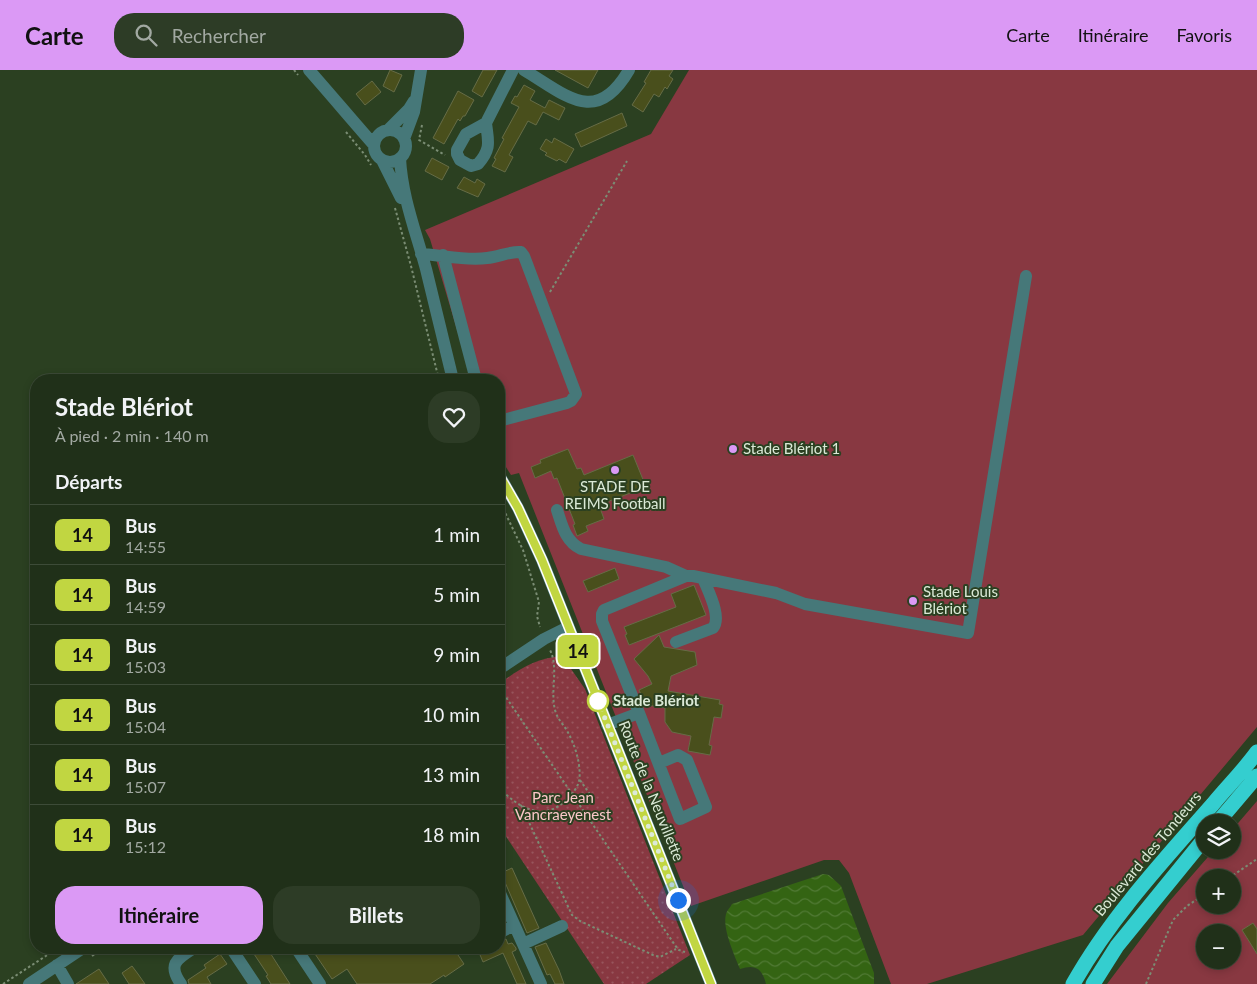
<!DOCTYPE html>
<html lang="fr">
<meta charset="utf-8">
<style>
:root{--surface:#203019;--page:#2d3c26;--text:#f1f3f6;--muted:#a2a9a2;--line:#3d4b38;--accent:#db99f5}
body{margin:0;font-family:Lato,sans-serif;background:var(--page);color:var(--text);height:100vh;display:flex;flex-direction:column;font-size:19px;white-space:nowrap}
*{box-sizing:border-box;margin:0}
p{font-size:16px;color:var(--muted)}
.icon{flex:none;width:28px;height:28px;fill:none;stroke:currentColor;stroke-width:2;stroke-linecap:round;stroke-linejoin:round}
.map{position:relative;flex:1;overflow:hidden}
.side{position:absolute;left:30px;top:304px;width:475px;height:580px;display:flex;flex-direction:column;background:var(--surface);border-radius:20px;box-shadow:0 2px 8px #0003,0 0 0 1px var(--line)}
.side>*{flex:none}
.badge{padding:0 10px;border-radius:8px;font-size:18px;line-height:32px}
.fabs{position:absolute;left:1196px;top:744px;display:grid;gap:10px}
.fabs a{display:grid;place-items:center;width:45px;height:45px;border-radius:50%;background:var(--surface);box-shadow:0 2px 8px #0003,0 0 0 1px var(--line);font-size:25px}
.you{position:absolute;width:25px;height:25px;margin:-12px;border:4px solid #fff;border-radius:50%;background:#1a73e8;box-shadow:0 0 0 8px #1a73e833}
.map>.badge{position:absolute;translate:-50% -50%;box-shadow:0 0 0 2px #fff}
h2{padding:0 25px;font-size:19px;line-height:45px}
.round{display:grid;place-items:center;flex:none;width:52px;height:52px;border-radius:20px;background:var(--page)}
.headline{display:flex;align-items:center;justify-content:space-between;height:85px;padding:0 25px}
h1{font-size:24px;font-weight:700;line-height:38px}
.cta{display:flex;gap:10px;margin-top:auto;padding:10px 25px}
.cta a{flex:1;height:58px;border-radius:20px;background:var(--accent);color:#111;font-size:20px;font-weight:700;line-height:58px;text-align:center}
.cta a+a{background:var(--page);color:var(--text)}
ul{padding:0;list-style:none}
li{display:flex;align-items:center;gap:15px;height:60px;padding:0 25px;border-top:1px solid var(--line)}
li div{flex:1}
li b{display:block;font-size:19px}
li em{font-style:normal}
li .badge{min-width:55px;font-weight:700;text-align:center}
header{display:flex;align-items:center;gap:30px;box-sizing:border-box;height:70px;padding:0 25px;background:var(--accent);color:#111}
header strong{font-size:24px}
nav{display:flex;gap:28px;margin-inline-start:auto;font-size:18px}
.search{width:350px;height:45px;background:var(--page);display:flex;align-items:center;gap:12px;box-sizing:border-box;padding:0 18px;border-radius:20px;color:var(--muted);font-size:19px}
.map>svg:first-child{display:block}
.grass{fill:#883841;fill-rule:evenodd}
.park{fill:url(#park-dots)}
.water{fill:url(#water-waves)}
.building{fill:#494f1c;stroke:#666c46}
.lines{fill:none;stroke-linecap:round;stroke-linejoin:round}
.path{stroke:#7b8d74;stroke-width:2;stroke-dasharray:2.5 2.5;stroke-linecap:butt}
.minor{stroke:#467879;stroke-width:12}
.highway{stroke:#34cecf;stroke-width:15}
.line-casing{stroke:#fff;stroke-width:11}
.line{stroke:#c1d641;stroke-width:8}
.walk{stroke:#dbe9d6;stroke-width:5;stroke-dasharray:0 9}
.poi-dot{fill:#db99f5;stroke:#2b4021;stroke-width:2}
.stop-dot{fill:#fff;stroke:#c1d641;stroke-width:2.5}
.labels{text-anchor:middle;stroke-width:4;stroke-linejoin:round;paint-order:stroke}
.poi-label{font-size:15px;fill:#dbe9d6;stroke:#2b4021;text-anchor:start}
.stop-label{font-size:15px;font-weight:bold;fill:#dbe9d6;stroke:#2b4021;text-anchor:start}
.street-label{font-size:15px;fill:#dbe9d6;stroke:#2b4021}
.park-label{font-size:15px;fill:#fcc7c9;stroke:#2b4021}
</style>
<header>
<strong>Carte</strong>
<div class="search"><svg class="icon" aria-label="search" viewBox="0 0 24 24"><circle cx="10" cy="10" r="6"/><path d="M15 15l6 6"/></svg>Rechercher</div>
<nav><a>Carte</a><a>Itinéraire</a><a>Favoris</a></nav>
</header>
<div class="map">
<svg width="1257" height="914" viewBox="0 0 1257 914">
<defs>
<pattern id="park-dots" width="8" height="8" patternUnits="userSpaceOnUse" patternTransform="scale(1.25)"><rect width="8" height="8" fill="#883841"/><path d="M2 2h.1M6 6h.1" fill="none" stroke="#98555c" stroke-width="1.8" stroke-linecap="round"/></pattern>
<pattern id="water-waves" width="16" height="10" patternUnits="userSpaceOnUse" patternTransform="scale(1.25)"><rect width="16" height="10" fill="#346413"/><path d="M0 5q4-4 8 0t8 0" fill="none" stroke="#517a35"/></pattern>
</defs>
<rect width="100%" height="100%" fill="#2b4021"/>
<path class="grass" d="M689,0H1257V657L1083,865L927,914H891L849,803L839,790H824L691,836L519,403L511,405L499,386V310H472L430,169L425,160L651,64Z
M1257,731V914H1107L1168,833L1214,780H1232L1233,759ZM1205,808H1232V835H1205ZM1205,862H1232V890H1205Z"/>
<path class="park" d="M562,586L585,619L690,885L646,914H604L499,756V614C519,599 536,588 562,586Z"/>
<path class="water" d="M823,804L829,805L841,816L874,903V914H766C762,898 755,894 740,899C735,886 722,859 726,844C727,840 730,838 732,834Z"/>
<path class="building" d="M390,0L402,5L394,22L383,16Z
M483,0H497L482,27L472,21Z
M555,0H598L588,18Z
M651,0H673L669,6L673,9L667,19L665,17L659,27L654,24L643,42L632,35L646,13L644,12Z
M372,11L381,22L365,35L356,24Z
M524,15L535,21L530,30L545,38L549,30L565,38L559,50L543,42L536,55L528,51L509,85L513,87L505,102L492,96L496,89L494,88L504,69L502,68L519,37L511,33L515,26L517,27Z
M458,21L474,30L465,46H463L460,51L458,49L444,74L433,68Z
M622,43L627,56L581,77L575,64Z
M554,68L574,79L566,93L559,89L557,91L545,85L547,83L540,79L546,69L552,73Z
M432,88L449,97L442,110L425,101Z
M464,107L475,113L477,109L485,114L478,127L457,118Z
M568,379L577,399L581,398L584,405L633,385L646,417L599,435L604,449L586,456L588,461L577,466L573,455L575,454L557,408L554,409L551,401L535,408L531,397L541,393L540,390Z
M615,498L619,509L588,522L583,511Z
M694,515L706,545L629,575L625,565L627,564L624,557L676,537L671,524Z
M659,565L664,577L695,582L697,595L671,606L668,621L720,630L719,634L723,635L721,648L714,647L709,675L712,676L710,685L688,681L691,666L672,662L665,652V638L647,635L645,631H644L639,620L652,614L648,606L634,589Z
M512,798L539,858L527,863L501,803Z
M1253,853L1257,859V884L1242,860Z
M506,869L508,874L512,873L516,878V880L512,882L526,914H517L503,883L483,892L478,880L483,878H499V871Z
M546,873L559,900L564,914H555L550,904L547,905L535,877Z
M250,878H267L290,914H271L266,906L268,905Z
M311,878H362L365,882L371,878H456L460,884L458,885L464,894L445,907L444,905L430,914H357L347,899L332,909Z
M220,884L227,894L207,907L211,914H189L188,910L206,898L204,895Z
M132,896L138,904L145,914H129L122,903Z
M99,899L109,914H76Z"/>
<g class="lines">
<path class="path" d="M294,0L298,5
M422,55L419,70L445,85
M346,62L365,85L371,95
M395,138L411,196L439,310
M550,222L627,91
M499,430L523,480L539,532L537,546L540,557
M499,610V617L677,878L679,880L685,882
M580,710L591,726
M499,718C519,738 544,753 567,729C579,717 581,711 579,695C577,682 573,671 566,659C562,653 557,648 555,640C550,620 559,598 550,580
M521,735L572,845L580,851L653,885L660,887L676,879
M1229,808L1257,789
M92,886L104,878
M3,914L58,878
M1146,914L1173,850L1187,836L1205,824"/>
<path class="minor" d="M309,0C331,25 352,50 374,75
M524,0C566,25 596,57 629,0
M486,53C488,71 492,78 478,94L471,96L460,90L457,84V80L466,64L486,53L513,0
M388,60L409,39L414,31
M374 76a16 16 0 1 1 32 0a16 16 0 1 1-32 0Z
M404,69L414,42L421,0
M400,88C402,127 416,162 426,199C435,236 444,273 453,310
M382,90L401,128
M421,184C443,185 465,191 487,188C499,187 510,181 521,182L524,186L576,324L571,331L567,333L499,351
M443,185L476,310
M499,405L518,438L542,490L711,914
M557,440C562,455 565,471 581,479L666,497L686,506
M676,572L713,558C722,547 708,521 703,508
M499,599L544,569L568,557
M639,643L602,551V544L604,540L686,506H693L776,523L805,534L968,563L1026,206
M607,655L639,643L680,749L706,737L687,690L678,685L659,693
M499,821L541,914
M499,863L514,855
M523,874L562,856
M231,878L255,914
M296,878L320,914
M57,895L68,914
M29,914L83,878
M181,914C167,894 177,889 194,878"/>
<path class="highway" d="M1218,752L1257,706
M1073,914C1110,848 1163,791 1213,734C1227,717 1244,700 1257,682
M1093,914L1117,876L1205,768"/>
</g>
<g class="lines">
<g class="line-casing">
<path id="line" d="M499,405L518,438L542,490L711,914"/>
</g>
<use href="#line" class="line"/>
<path class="walk" d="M598,631L678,830"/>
</g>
<g class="poi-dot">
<circle cx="733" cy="379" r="5"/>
<circle cx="615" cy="400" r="5"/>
<circle cx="913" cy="531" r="5"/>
</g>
<circle class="stop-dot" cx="598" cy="631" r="10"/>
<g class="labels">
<g class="poi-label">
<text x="743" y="384">Stade Blériot 1</text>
<text x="615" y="422" text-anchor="middle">STADE DE<tspan x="615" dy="17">REIMS Football</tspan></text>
<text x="923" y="527">Stade Louis<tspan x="923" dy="17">Blériot</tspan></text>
</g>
<g class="stop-label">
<text x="613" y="636">Stade Blériot</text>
</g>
<g class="street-label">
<text transform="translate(651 721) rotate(68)" y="5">Route de la Neuvillette</text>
<text transform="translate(1148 784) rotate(-50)" y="5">Boulevard des Tondeurs</text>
</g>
<g class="park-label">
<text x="563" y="733">Parc Jean<tspan x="563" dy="17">Vancraeyenest</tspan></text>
</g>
</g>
</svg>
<div class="fabs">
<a><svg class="icon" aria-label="layers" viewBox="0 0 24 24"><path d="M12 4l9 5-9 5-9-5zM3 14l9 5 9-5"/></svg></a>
<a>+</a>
<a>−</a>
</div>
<div class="you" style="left:678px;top:830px"></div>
<b class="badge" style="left:578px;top:581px;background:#c1d641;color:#111">14</b>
<section class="side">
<div class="headline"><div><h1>Stade Blériot</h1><p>À pied · 2 min · 140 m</p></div><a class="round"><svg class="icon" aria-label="heart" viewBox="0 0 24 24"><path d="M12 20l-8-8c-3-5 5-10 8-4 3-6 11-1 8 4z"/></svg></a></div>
<h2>Départs</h2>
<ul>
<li><span class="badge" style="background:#c1d641;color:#111">14</span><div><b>Bus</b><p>14:55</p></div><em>1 min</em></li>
<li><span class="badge" style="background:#c1d641;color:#111">14</span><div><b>Bus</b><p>14:59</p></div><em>5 min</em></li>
<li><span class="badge" style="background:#c1d641;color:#111">14</span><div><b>Bus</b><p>15:03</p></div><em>9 min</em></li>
<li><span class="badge" style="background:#c1d641;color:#111">14</span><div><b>Bus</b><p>15:04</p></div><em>10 min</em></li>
<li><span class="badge" style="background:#c1d641;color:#111">14</span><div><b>Bus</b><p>15:07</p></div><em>13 min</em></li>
<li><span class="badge" style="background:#c1d641;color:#111">14</span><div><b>Bus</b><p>15:12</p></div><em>18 min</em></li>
</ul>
<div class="cta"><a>Itinéraire</a><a>Billets</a></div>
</section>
</div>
